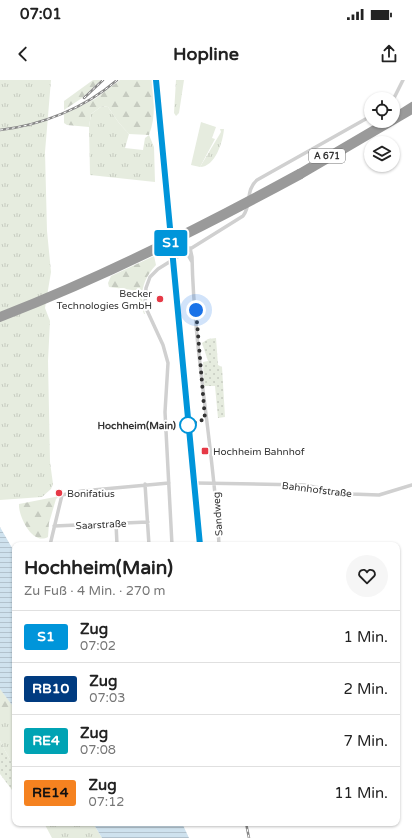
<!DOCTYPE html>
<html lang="de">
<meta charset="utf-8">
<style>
:root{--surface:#fff;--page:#f6f6f6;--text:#222;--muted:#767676;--line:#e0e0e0}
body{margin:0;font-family:"Varela Round",sans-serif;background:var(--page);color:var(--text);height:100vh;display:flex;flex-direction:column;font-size:15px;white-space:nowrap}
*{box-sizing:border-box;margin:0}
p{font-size:13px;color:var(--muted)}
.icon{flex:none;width:22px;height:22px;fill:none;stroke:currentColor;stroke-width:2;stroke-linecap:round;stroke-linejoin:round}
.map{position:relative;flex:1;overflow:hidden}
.sheet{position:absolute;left:12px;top:462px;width:388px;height:284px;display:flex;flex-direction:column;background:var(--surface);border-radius:8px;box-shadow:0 1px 3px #0004}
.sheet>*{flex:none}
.badge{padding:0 8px;border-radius:3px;font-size:14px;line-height:26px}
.fabs{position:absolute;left:364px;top:12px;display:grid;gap:8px}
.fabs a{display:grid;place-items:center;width:36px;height:36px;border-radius:50%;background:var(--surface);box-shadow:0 1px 3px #0004;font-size:20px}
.you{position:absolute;width:20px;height:20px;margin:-10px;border:3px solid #fff;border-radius:50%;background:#1a73e8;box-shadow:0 0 0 6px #1a73e833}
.map>.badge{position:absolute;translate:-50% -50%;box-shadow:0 0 0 2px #fff}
.round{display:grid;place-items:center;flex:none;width:42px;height:42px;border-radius:21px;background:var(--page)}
.headline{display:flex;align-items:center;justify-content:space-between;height:68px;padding:0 12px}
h1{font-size:19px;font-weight:700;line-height:30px}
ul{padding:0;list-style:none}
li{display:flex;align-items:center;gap:12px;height:52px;padding:0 12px;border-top:1px solid var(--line)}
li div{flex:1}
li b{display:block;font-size:15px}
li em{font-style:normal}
li .badge{min-width:44px;font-weight:700;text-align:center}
.status{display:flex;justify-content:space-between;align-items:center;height:28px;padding:0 20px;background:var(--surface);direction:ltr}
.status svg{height:11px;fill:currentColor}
header{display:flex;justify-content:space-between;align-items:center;height:52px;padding:0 12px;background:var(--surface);font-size:18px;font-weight:700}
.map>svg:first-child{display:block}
.grass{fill:url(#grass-tufts)}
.forest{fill:url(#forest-firs)}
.park{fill:url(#park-dots)}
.pitch{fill:#e6ecdf}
.water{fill:url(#water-rules)}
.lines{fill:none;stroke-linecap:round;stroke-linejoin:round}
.street{stroke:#d0d0d0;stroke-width:3.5}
.highway{stroke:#9a9a9a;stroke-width:6}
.rail-casing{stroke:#888;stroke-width:2.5}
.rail{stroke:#fff;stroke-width:1;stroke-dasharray:3;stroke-linecap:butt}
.highway-bridge{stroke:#9a9a9a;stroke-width:6}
.line-casing{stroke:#fff;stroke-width:9}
.line{stroke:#0095da;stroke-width:6}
.walk{stroke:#333;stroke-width:4;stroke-dasharray:0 7.2}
.poi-dot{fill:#e63946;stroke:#fff;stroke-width:1.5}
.stop-dot{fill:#fff;stroke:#0095da;stroke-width:2}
.labels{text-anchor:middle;stroke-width:4;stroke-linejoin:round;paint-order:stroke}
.shield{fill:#fff;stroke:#707070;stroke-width:1}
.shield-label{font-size:9px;font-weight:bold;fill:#333}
.poi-label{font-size:10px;fill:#333;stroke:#fff;text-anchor:start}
.stop-label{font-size:10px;font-weight:bold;fill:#333;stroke:#fff;text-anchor:end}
.street-label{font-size:10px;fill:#333;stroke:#fff}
</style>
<div class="status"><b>07:01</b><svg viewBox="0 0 49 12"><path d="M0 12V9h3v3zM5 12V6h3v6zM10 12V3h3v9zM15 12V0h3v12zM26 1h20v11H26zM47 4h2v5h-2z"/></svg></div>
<header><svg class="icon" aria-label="back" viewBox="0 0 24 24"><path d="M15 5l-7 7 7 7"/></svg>Hopline<svg class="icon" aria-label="share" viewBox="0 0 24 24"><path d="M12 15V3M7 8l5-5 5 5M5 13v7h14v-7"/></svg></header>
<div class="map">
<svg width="412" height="758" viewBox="0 0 412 758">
<defs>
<pattern id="grass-tufts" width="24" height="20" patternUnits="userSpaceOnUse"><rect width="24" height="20" fill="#e6ecdf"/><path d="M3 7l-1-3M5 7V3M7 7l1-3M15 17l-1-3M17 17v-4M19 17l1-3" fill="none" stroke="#c6cbc0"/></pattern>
<pattern id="forest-firs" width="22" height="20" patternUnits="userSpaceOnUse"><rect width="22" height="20" fill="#e6ecdf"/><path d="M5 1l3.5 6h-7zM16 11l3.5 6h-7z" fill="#c6cbc0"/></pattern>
<pattern id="park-dots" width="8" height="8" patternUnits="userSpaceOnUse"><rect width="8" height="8" fill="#e6ecdf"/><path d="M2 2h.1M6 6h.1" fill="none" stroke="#c6cbc0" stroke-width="1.8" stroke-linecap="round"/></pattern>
<pattern id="water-rules" width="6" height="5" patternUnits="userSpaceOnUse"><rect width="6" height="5" fill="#cfe2ee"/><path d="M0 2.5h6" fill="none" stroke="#b2c2cd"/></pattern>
</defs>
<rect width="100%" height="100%" fill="#fff"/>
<path class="grass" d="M0,0H51L45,72L47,151L51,192L45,228L50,241L48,281L50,382L53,404L51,409L42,417L0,420Z
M176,0H184L179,33L176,36L174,33Z
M102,26L108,27L119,43L129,54L125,68L143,70L145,58L149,55L154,67L155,102L90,95L89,47L91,34Z
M220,49H224C223,62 215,87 200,87L221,52Z
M0,609L15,629V689L0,661Z
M44,743H93L102,758H52Z"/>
<path class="forest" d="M93,0H101L82,18L64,30V21Z
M120,0H152C154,19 156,37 149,55L129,54L119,43L108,27L102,26L91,34L89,47L67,45L64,43V34L95,19Z
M154,176L156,185C142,200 139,215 145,234H144L137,213L132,210L109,207L108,203L111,196Z
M60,416L56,419L49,443L48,457C32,466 18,435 19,424Z
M0,609L15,629V645L0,627Z"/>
<path class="park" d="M216,258L218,285L222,287L225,337L218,338L215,306H204L203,282L208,281L202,263L208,259Z
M0,661L15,689V714L0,694Z"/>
<path class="pitch" d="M201,42L216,47L212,58L215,59L200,87L191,85Z
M20,408H42V416L21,417Z"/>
<path class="water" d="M0,447L15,473V629L0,609Z
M93,743H182L189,758H102Z"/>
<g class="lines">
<path class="street" d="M393,20L403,0
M190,168L192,177C194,273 214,369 219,465
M186,171L192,182
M196,403L304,405L351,414L379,415L412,405
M145,404L149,465
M116,443L117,465
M54,446L148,442
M50,465L62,415L82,411L169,403
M172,465L165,332L168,283L163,265L145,226L146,208L150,197L158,189L243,136C252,125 245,110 257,100L371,36"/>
<path class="highway" d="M393,37L412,25
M299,92L386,41
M301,96L412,31"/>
<g class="rail-casing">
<path id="rail" d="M156,0L200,465
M84,18L103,0
M0,50C42,45 85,28 117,0
M246,743L249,758"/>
</g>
<use href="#rail" class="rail"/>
<path class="highway-bridge" d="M0,235C103,195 202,145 299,92
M0,239C104,199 203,149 301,96"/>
</g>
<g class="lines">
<g class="line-casing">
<path id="line" d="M156,0L200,465"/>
</g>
<use href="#line" class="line"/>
<path class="walk" d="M188,345L205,339L196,230"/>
</g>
<g class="poi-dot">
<circle cx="160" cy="219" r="4"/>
<rect x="201" y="367" width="8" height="8" rx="2"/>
<circle cx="59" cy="413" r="4"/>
</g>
<circle class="stop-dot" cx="188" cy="345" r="8"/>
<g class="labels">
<rect class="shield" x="309" y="69" width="36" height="14" rx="3"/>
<g class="shield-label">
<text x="327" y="79">A 671</text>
</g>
<g class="poi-label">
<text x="152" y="217" text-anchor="end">Becker<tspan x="152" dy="12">Technologies GmbH</tspan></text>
<text x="213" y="375">Hochheim Bahnhof</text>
<text x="67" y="417">Bonifatius</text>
</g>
<g class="stop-label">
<text x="176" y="349">Hochheim(Main)</text>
</g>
<g class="street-label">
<text transform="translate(317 409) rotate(7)" y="4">Bahnhofstraße</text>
<text transform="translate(217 434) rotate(-94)" y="4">Sandweg</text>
<text transform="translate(101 444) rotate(-3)" y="4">Saarstraße</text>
</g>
</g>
</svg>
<div class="fabs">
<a><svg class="icon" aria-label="locate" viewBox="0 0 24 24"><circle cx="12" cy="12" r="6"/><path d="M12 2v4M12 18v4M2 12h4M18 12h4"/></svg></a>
<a><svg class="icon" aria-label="layers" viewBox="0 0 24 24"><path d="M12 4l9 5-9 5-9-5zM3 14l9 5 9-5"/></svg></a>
</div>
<div class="you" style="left:196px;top:230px"></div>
<b class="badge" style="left:171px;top:163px;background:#0095da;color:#fff">S1</b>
<section class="sheet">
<div class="headline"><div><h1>Hochheim(Main)</h1><p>Zu Fuß · 4 Min. · 270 m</p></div><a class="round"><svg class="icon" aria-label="heart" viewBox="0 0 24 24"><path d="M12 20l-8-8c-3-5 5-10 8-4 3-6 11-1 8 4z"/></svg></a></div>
<ul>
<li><span class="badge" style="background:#0095da;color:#fff">S1</span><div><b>Zug</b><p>07:02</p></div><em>1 Min.</em></li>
<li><span class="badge" style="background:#003b80;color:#fff">RB10</span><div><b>Zug</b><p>07:03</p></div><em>2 Min.</em></li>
<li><span class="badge" style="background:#00a3b4;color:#fff">RE4</span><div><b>Zug</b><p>07:08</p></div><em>7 Min.</em></li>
<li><span class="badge" style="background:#f58220;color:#111">RE14</span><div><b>Zug</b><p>07:12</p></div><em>11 Min.</em></li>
</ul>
</section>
</div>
